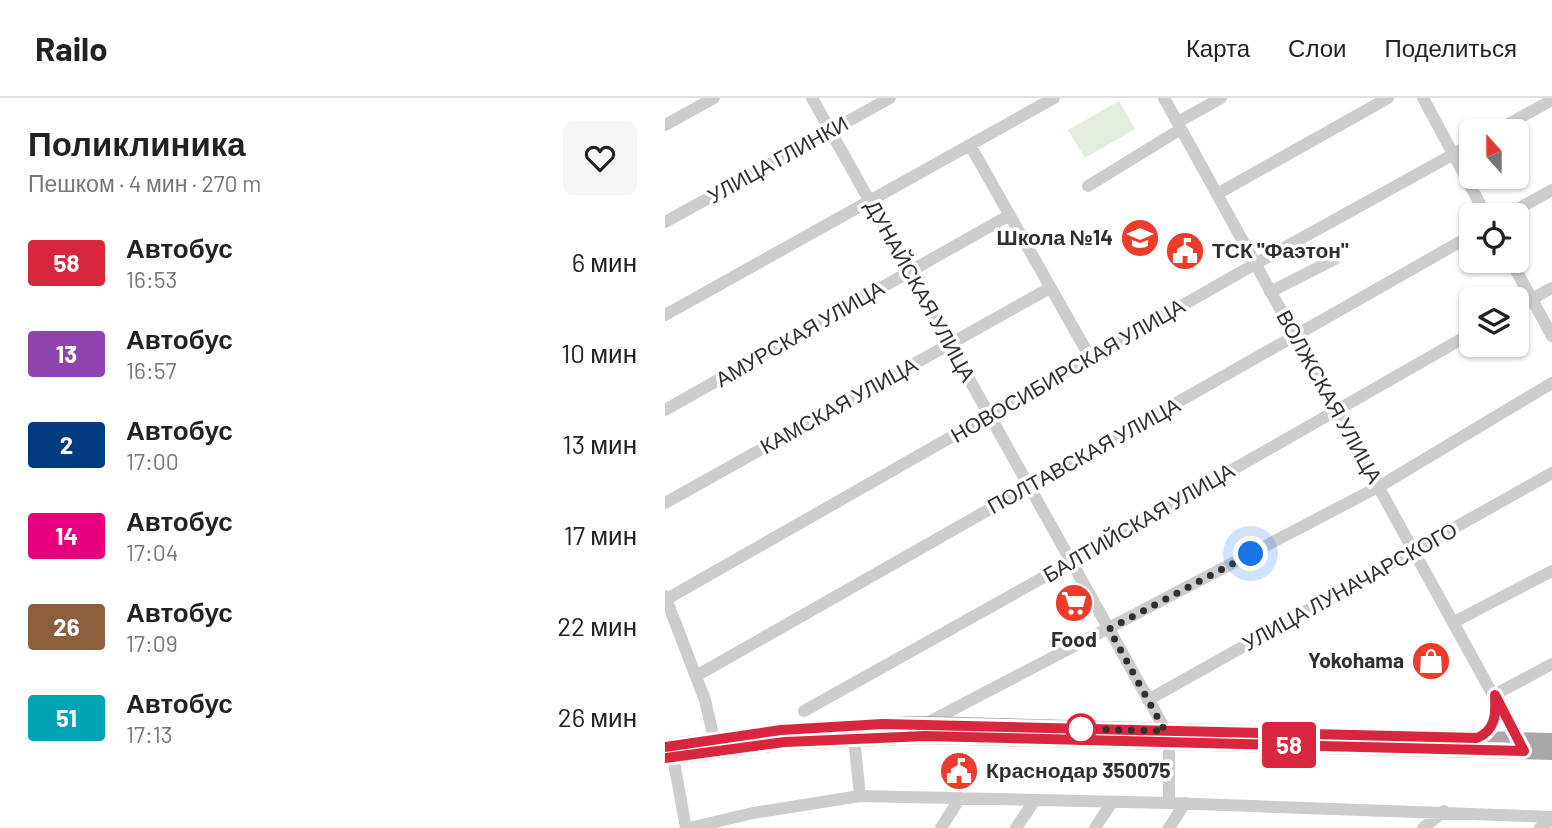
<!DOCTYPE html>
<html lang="ru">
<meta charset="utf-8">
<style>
:root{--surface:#fff;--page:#f6f6f6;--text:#222;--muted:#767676;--line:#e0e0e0}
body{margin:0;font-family:Barlow,sans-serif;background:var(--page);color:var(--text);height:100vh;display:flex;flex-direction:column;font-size:26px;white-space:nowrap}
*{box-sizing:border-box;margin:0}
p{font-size:23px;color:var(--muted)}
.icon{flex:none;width:38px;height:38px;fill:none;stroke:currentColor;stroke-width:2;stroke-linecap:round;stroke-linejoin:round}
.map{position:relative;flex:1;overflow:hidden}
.panel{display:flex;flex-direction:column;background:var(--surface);width:665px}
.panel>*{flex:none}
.badge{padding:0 14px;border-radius:5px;font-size:24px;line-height:46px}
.needle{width:46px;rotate:339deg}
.fabs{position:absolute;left:794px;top:21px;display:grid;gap:14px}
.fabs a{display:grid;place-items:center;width:70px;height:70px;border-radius:10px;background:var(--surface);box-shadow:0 2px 5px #0004;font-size:35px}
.you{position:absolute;width:35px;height:35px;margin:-18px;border:5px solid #fff;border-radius:50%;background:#1a73e8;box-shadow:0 0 0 10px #1a73e833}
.map>.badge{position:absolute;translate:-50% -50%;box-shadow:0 0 0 4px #fff}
.round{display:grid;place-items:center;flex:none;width:74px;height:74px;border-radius:10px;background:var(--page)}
.overview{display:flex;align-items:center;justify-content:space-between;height:119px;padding:0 28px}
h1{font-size:33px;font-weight:600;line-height:52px}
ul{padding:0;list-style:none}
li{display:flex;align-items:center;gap:21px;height:91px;padding:0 28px}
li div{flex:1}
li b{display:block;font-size:26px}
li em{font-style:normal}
li .badge{min-width:77px;font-weight:700;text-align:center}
header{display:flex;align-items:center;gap:42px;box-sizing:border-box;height:98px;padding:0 35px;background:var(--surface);border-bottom:2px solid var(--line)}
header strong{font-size:33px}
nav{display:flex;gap:38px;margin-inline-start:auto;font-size:24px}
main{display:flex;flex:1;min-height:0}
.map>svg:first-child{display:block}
.green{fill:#e3eddd}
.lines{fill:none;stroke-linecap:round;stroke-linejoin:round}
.minor{stroke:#cdcdcd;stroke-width:12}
.major{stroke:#a8a8a8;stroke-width:16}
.line-casing{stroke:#fff;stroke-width:16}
.line{stroke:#d7263d;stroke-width:10}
.walk{stroke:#303030;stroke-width:7;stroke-dasharray:0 12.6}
.stop-dot{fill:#fff;stroke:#d7263d;stroke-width:3.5}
.labels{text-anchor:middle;stroke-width:7;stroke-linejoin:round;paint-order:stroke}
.street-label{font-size:21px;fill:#303030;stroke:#fff}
.poi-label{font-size:21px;font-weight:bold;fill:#303030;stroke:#fff;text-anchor:end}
</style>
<header>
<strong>Railo</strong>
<nav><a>Карта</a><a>Слои</a><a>Поделиться</a></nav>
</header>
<main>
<section class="panel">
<div class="overview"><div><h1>Поликлиника</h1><p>Пешком · 4 мин · 270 m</p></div><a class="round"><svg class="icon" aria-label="heart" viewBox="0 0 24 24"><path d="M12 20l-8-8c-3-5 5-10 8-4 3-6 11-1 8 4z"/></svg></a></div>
<ul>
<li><span class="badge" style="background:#d7263d;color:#fff">58</span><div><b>Автобус</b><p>16:53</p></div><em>6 мин</em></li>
<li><span class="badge" style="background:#8e44ad;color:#fff">13</span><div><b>Автобус</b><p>16:57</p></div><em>10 мин</em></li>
<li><span class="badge" style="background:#003b80;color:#fff">2</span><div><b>Автобус</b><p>17:00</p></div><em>13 мин</em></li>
<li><span class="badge" style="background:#e6007e;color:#fff">14</span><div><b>Автобус</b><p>17:04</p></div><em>17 мин</em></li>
<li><span class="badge" style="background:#8b5e3c;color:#fff">26</span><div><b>Автобус</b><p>17:09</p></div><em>22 мин</em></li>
<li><span class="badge" style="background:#00a3b4;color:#fff">51</span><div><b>Автобус</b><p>17:13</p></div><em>26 мин</em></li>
</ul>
</section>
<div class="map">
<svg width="887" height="730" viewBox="0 0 887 730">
<rect width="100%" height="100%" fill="#fff"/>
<path class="green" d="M454,3L470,31L420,60L403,32Z"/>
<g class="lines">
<path class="minor" d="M147,0L501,633L504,644V705
M499,0L855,646
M758,0L821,117
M513,24L556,0
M0,27L49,0
M831,33L887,2
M305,47L426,261
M423,88L516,31
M552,96L723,0
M842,117L887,92
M0,124L225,0
M846,163L887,238
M605,194L670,161
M852,209L887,190
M0,217L389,0
M0,312L343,118
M0,405L385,190
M0,498L40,602L49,641
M0,502L590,166L807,46
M789,524L887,473
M31,578L807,137
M829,597L887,566
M483,602L887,375
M139,613L406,464L807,235
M260,626L715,388L887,285
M189,640L195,698
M812,640C829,632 831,619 830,601
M8,659L21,730
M24,730L88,715L195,698L504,705L887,719
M276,730L295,700
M351,730L370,702
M430,730L447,704
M504,730L520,705
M758,730L779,713
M875,730L887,721"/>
<path class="major" d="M0,649C87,636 172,627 260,626L887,643
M0,660L120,644L260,638L887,654"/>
</g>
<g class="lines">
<g class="line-casing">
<path id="line" d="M0,649L116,632L218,626L812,640C831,632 831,616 830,597L859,653L260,638L120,644L0,660"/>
</g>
<use href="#line" class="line"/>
<path class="walk" d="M416,631L500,633L444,531L586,456"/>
</g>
<defs>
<g id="school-disc" transform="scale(2.0125)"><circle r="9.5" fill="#ee3c2b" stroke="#fff"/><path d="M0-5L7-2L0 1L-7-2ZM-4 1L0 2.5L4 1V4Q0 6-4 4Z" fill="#fff"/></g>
<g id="civic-disc" transform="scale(2.0125)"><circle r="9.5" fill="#ee3c2b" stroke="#fff"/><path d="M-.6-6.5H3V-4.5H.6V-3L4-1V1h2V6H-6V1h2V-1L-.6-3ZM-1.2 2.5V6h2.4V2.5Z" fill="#fff"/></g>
<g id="supermarket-disc" transform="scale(2.0125)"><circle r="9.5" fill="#ee3c2b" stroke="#fff"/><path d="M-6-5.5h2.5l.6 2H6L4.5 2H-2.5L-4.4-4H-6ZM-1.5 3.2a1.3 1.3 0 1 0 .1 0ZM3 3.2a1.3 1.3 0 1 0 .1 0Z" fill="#fff"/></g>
<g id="shop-disc" transform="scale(2.0125)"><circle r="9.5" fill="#ee3c2b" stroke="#fff"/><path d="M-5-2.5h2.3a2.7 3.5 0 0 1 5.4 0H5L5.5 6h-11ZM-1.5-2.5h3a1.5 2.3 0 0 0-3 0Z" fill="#fff"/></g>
</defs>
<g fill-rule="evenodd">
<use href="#school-disc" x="475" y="140"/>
<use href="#civic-disc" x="520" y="153"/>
<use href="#supermarket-disc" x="409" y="505"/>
<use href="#shop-disc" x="766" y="563"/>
<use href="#civic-disc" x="294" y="673"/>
</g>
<circle class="stop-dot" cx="416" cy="631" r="14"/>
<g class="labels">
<g class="street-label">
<text transform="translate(113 62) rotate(-29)" y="7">УЛИЦА ГЛИНКИ</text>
<text transform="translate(255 193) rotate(61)" y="7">ДУНАЙСКАЯ УЛИЦА</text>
<text transform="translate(135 236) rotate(-30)" y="7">АМУРСКАЯ УЛИЦА</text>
<text transform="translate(403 273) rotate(-30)" y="7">НОВОСИБИРСКАЯ УЛИЦА</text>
<text transform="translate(664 299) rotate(61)" y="7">ВОЛЖСКАЯ УЛИЦА</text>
<text transform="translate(174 308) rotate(-29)" y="7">КАМСКАЯ УЛИЦА</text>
<text transform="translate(419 358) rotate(-29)" y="7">ПОЛТАВСКАЯ УЛИЦА</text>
<text transform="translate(474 425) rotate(-30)" y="7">БАЛТИЙСКАЯ УЛИЦА</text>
<text transform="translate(685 489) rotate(-29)" y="7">УЛИЦА ЛУНАЧАРСКОГО</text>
</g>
<g class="poi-label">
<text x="448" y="147">Школа №14</text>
<text x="547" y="160" text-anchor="start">ТСК "Фаэтон"</text>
<text x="409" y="549" text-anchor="middle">Food</text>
<text x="739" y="570">Yokohama</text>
<text x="321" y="680" text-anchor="start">Краснодар 350075</text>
</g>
</g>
</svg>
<div class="fabs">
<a><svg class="needle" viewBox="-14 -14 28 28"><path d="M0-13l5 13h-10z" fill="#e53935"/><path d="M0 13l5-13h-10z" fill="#767676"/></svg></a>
<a><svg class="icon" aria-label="locate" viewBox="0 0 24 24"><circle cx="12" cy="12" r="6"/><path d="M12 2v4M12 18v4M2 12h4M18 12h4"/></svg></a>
<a><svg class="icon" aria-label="layers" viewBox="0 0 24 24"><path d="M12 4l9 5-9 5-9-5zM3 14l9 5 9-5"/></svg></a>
</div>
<div class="you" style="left:586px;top:456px"></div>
<b class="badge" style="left:624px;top:647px;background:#d7263d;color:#fff">58</b>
</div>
</main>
